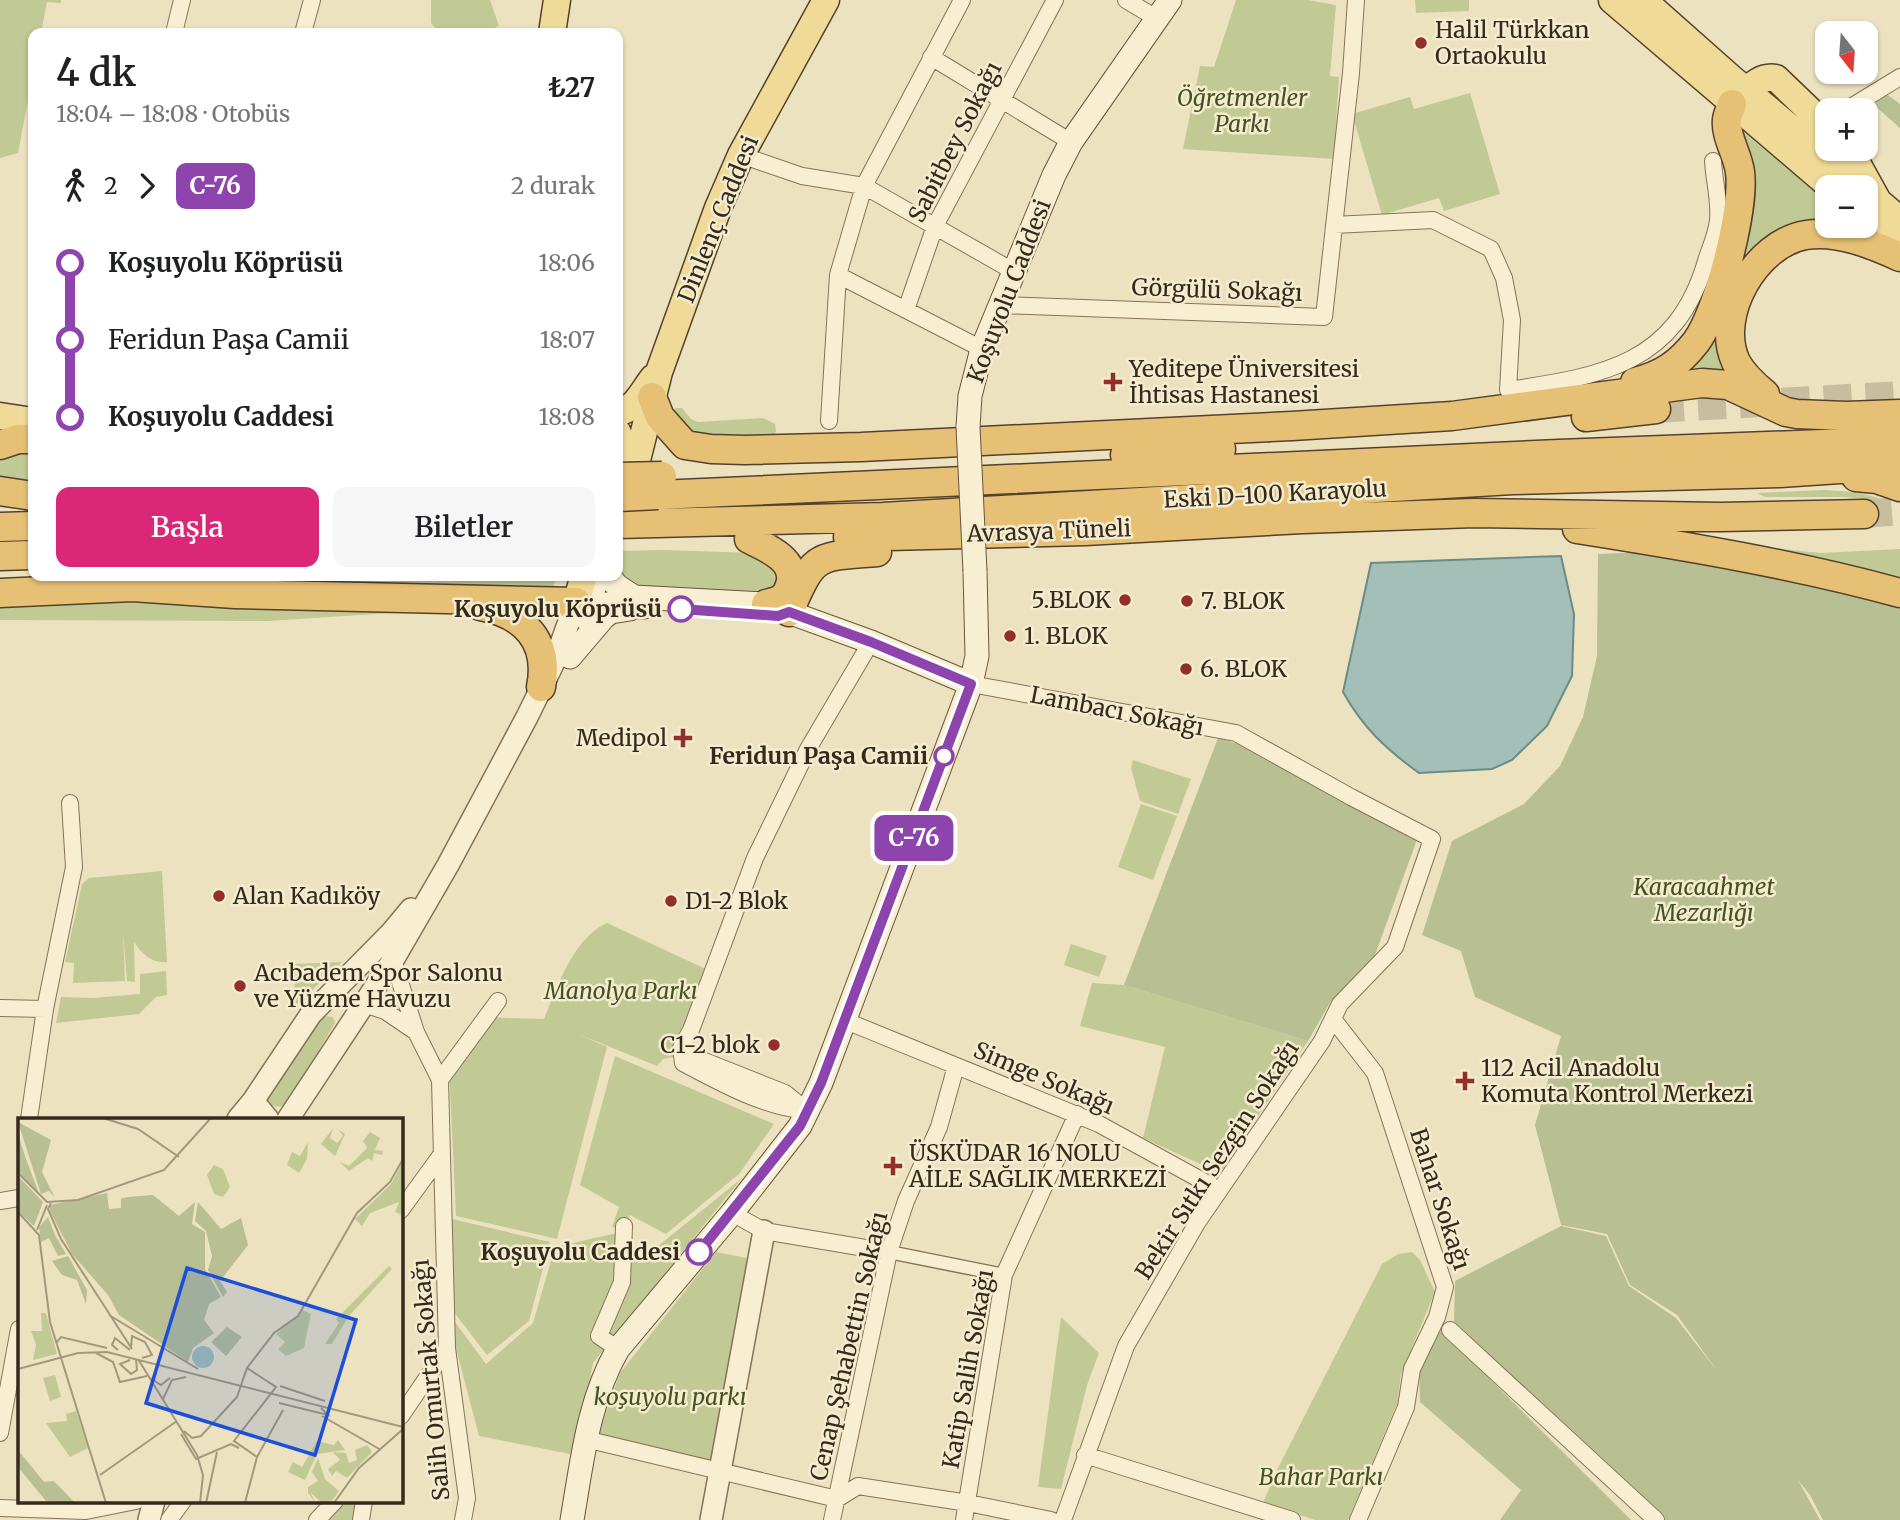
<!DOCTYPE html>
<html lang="tr">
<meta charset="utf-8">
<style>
:root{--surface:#fff;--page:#f6f6f6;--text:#202124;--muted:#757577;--accent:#db2777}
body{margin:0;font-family:Merriweather,serif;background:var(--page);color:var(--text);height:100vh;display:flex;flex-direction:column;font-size:26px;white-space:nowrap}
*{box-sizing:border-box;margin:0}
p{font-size:23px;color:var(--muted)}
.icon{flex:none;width:38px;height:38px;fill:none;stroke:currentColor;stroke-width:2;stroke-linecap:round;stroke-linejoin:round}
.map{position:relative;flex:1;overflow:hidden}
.panel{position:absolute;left:28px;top:28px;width:595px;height:553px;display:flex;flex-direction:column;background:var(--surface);border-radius:14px;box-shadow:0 2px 5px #0004}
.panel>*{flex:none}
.badge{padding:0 14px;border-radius:10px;font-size:24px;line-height:46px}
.needle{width:46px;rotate:163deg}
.tools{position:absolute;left:1815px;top:21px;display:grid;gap:14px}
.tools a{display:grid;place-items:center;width:63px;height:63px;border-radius:14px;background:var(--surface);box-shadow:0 2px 5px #0004;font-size:35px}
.map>.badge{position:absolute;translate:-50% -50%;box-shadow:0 0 0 4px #fff}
.legs{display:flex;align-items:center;gap:10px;height:77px;padding:0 28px;font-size:23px}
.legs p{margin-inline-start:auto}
.overview{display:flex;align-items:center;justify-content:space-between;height:119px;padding:0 28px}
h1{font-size:38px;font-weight:600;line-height:52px}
.primary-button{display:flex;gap:14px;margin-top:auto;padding:14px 28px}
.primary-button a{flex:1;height:80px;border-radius:14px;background:var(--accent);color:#fff;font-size:28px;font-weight:600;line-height:80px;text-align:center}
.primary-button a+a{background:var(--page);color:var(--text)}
ul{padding:0 28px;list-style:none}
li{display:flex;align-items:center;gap:24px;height:77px;font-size:26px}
li i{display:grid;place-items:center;width:10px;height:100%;margin:0 9px;background:currentColor}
li i::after{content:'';width:18px;height:18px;margin:-9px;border:5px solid;border-radius:50%;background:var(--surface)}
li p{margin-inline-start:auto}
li:first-child i{background:linear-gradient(#0000 50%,currentColor 0)}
li:last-child i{background:linear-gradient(currentColor 50%,#0000 0)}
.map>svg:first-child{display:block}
.green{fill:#c1ca94}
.cemetery{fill:#b7bf93}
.water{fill:#a3bfb8;stroke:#6a8c86;stroke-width:2}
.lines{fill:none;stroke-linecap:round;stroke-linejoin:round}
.trunk-tunnel{stroke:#c8bd9f;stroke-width:28;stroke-dasharray:28 14;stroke-linecap:butt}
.pedestrian-casing{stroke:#857358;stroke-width:15}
.minor-casing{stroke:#857358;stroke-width:18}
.tertiary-casing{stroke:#857358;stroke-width:24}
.secondary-casing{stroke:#67543c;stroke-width:25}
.primary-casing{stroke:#53412d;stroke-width:29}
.trunk-casing{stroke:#53412d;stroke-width:31}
.pedestrian{stroke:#f8efd3;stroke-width:12}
.minor{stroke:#f8efd3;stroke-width:16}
.tertiary{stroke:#f8efd3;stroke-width:21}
.secondary{stroke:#f8efd3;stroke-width:23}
.primary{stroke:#f0da97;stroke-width:26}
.trunk{stroke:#e6c074;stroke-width:28}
.secondary-bridge-casing{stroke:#67543c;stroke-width:25;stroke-linecap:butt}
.trunk-bridge-casing{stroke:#53412d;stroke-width:31;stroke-linecap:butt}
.secondary-bridge{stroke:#f8efd3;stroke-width:23}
.trunk-bridge{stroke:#e6c074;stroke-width:28}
.line-1-casing{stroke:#fff;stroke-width:16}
.line-1{stroke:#8e44ad;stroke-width:10}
.poi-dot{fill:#932f29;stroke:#f4eccf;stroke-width:2.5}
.stop-1-dot{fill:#fff;stroke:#8e44ad;stroke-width:3.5}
.labels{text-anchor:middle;stroke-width:5;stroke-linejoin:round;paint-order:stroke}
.poi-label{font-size:23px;fill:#352a1c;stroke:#f4eccf;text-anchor:start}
.park-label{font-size:23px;font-style:italic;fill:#435123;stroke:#f4eccf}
.street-label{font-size:23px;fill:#352a1c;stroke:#f4eccf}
.stop-label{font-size:23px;font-weight:bold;fill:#352a1c;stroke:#f4eccf;text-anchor:end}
.inset-road{fill:none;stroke:#a3987e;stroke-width:2}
.view{fill:#1d4ed8;fill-opacity:0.15;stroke:#1d4ed8;stroke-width:3.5}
.inset-edge{fill:none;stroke:#352a1c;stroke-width:3.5}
</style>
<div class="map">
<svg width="1900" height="1520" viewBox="0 0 1900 1520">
<rect width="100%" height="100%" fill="#ede2c0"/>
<path class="green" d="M0,0H61V3L47,2L41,33H33V73L18,153L0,158Z
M431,0H490L499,26L481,33H439L431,23Z
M1236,0H1308L1336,5L1330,76L1339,77L1334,159L1183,149L1200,66L1214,67Z
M1415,0H1469V11L1416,13Z
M1470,93L1500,194L1444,211L1439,198L1382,215L1352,114L1410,97L1414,109Z
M1743,132L1827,202V226L1791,234L1720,335L1718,352L1726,374L1672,377L1694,357Z
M676,408H682L691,419L698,422L763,418L775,424L776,431L774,437H692L671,412Z
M33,447V489L0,478V458Z
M1825,490L1855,492L1879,498L1873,501L1847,497H1765L1757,493Z
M1735,548H1771L1821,553L1900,549V585Z
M664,550L755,553L777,569V585L770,595L639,593L618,576V551Z
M203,576H557L553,588L313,582Z
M126,602L406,612L268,621L0,620V606Z
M1133,760L1191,779L1178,814L1140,801L1131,768Z
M1141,804L1177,816L1153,880L1118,867Z
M162,871L167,962C152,964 141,953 134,942L135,982L127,981L123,933L125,981L73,983L74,963L65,962L82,884L89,878Z
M607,923L710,971L673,1057L663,1059L657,1066L578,1034L607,1047L557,1239L456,1216L449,1067L476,1017L544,1019C557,987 574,937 607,923Z
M1071,944L1107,956L1099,977L1064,965Z
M342,962L295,1006L294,964Z
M166,971L167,995L156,997L139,1014L56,1023L61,997L93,998L140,994V974Z
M1092,983L1124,985L1308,1041L1220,1173L1143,1138L1165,1047L1080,1026Z
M323,1016L333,1017L335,1023L332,1028L287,1104C278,1109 271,1107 266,1099L314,1019Z
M615,1056L774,1124L739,1174L666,1234L630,1215L621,1230L612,1227L619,1207L580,1185Z
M741,1179L593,1363L575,1455L479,1436L446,1310L486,1364L533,1323L555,1247L617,1233L638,1262Z
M452,1219L550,1242L529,1321L487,1355L453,1311Z
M716,1252L747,1258L715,1461L598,1435L620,1373Z
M1412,1252L1420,1260L1435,1292L1401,1374L1397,1404L1348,1520H1315L1263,1503L1280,1464L1382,1264L1398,1254Z
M1061,1317L1099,1353L1087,1385L1061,1489L1038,1487Z
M340,1501H359L355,1520H323Z"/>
<path class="cemetery" d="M1885,93L1900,104V128L1874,105Z
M1677,551L1877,601L1900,609V1520H1823L1810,1495L1798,1480L1820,1520H1662L1454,1327L1455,1281L1561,1226L1606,1236L1629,1286L1676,1318L1718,1372L1677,1315L1630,1285L1607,1234L1561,1225L1535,1125L1561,1036L1475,997L1461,951L1422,935L1452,841L1524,804L1560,766L1583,717L1597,656L1598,554Z
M1218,738L1242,745L1418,837L1375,955L1331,1001L1308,1041L1124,985Z
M1441,1330L1631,1520H1500L1521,1490L1420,1402L1419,1368Z"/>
<path class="water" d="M1561,556L1574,614L1572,676L1547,726L1512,760L1492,769L1419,773C1386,749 1363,728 1343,692L1371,563Z"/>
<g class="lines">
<path class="trunk-tunnel" d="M1656,409L1900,395
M1864,514L1900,511"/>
<g class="pedestrian-casing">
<path id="pedestrian" d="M889,1252L1004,1275"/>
</g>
<g class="minor-casing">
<path id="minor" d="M1126,0L1158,19
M174,33L182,0
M303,33L312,0
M931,57L1071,142
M1846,110L1900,77
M741,155L802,176L864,186L1013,271
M1334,225L1433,220L1491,249L1504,278L1512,320L1508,390C1603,376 1676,364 1706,261C1710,248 1717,233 1718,220C1720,202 1714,180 1713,161
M838,275L982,349
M1000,305L1324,317L1351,73L1356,0
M906,310L935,226L1055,0
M829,421L838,275L864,186L962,0
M971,684L1236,733L1351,797L1432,839L1395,947L1340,1004L1322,1041L1197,1223L1126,1346L1063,1520
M393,960L416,1032L440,1080L447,1348L467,1498L463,1520
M364,1004L385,1011L416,1032
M0,1008L45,1009
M1333,1019L1375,1073L1445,1287L1437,1317L1412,1369L1406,1407L1358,1520
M846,1021L1099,1124L1219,1190
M681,1048L691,1030L755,858L808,749L871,642
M681,1048L683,1063C721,1083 763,1107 807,1111
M681,1048L692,1056L785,1093L806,1110
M440,1080L498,1001
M29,1119L45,1009L74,867L70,803
M0,1201L19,1198
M401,1210L441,1155
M732,1213L764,1231L889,1252
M1450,1330L1656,1520
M618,1349L599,1336L622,1282L624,1226
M401,1416L447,1348
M0,1433L19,1329
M585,1439L837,1499L858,1486L968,1503L1051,1520
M1085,1455L1292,1520
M0,1508L86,1511L136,1501
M169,1520L183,1501
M317,1520L335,1501
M361,1520L364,1501
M832,1520L889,1252L906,1201L939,1127L956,1066
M964,1520L1004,1275L1077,1114"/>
</g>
<g class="tertiary-casing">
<path id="tertiary" d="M585,619L599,576
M253,1101L268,1119
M238,1119L253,1101L311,1014L391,933L411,909
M288,1119L393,960L448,865L527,717L555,660L576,602
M149,1520L154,1501
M711,1520L764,1231"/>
</g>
<g class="secondary-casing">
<path id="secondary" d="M968,427L970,396L982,349L1054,175L1071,142L1170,0
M609,576L617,586L634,597L766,604L871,642L971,684
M576,602L644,607
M570,657L604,617L611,612L630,609
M572,1520C582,1462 588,1401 618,1349L732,1213L800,1126L821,1083L971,684L977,656L975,571"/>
</g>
<g class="primary-casing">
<path id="primary" d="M1612,0L1831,187
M1643,0L1731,78L1861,187
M552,33L557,0
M1736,101C1748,90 1758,75 1776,78L1827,127
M1845,149L1857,163L1878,201
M1867,192L1900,220
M1866,217L1900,246
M618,413C636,408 642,392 653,378
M0,416L33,421
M618,433L622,445L618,468
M625,497L637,460L659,372L718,208L741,155L826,0
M576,602L584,576"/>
</g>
<g class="trunk-casing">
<path id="trunk" d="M1635,382C1662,375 1679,364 1696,342C1718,313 1745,208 1740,172C1738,155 1725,136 1727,120C1727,115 1731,109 1732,104
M1765,394C1754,385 1743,375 1736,362C1714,315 1756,243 1806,235C1837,230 1872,244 1900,257
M652,397L660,417L685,445L711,449L745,450L861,447L1292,426L1452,416L1702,383L1728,385L1786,412L1797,414L1846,416L1900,414
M1586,417L1656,409
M0,445L18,439H33
M1125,455L1221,449
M1856,477L1877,479L1900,487
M0,491L33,496
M658,495L1559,454L1900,441
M618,524L883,517L1513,480L1780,473L1900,465
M0,527L33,526
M1577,529C1685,546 1794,564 1900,593
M848,537L1085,531L1303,519L1474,513L1721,517L1864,514
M749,539C767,548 798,560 790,585C786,599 779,601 766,604
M0,556L33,555
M0,593L132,587L235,594L576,602
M480,606C525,614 550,642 541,687
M789,612C814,552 817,557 877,552"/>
</g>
<use href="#pedestrian" class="pedestrian"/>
<use href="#minor" class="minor"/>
<use href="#tertiary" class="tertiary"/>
<use href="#secondary" class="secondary"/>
<use href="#primary" class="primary"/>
<use href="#trunk" class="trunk"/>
<g class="secondary-bridge-casing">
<path id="secondary-bridge" d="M968,427L975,571"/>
</g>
<g class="trunk-bridge-casing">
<path id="trunk-bridge" d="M618,477L662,476
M618,497L658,495"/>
</g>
<use href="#secondary-bridge" class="secondary-bridge"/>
<use href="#trunk-bridge" class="trunk-bridge"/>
</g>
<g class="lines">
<g class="line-1-casing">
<path id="line-1" d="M681,609L778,616L789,612L871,642L971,684L821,1083L800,1126L699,1252"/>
</g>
<use href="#line-1" class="line-1"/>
</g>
<g class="poi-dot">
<circle cx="1421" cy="43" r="7"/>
<path d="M1109.5 371.5h7v7h7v7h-7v7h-7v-7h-7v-7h7z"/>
<circle cx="1125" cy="600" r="7"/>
<circle cx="1187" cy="601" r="7"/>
<circle cx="1010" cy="636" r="7"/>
<circle cx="1186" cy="669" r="7"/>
<path d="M679.5 727.5h7v7h7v7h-7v7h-7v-7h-7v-7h7z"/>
<circle cx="219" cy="896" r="7"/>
<circle cx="671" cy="901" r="7"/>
<circle cx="240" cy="986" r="7"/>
<circle cx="774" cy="1045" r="7"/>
<path d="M1461.5 1070.5h7v7h7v7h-7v7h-7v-7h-7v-7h7z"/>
<path d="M889.5 1155.5h7v7h7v7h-7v7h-7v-7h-7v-7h7z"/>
</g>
<g class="stop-1-dot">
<circle cx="681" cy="609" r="12"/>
<circle cx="944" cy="756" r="9"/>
<circle cx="699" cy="1252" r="12"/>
</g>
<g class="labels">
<g class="poi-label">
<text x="1435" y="38">Halil Türkkan<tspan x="1435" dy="26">Ortaokulu</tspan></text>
<text x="1129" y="377">Yeditepe Üniversitesi<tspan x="1129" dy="26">İhtisas Hastanesi</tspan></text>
<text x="1111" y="608" text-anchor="end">5.BLOK</text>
<text x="1201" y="609">7. BLOK</text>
<text x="1024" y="644">1. BLOK</text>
<text x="1200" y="677">6. BLOK</text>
<text x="667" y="746" text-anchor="end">Medipol</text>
<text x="233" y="904">Alan Kadıköy</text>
<text x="685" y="909">D1-2 Blok</text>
<text x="254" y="981">Acıbadem Spor Salonu<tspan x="254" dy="26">ve Yüzme Havuzu</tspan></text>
<text x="760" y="1053" text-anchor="end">C1-2 blok</text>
<text x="1481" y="1076">112 Acil Anadolu<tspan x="1481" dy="26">Komuta Kontrol Merkezi</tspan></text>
<text x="909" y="1161">ÜSKÜDAR 16 NOLU<tspan x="909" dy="26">AİLE SAĞLIK MERKEZİ</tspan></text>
</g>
<g class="park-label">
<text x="1242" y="106">Öğretmenler<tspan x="1242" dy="26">Parkı</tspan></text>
<text x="1704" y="895">Karacaahmet<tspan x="1704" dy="26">Mezarlığı</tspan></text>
<text x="621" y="999">Manolya Parkı</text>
<text x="670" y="1405">koşuyolu parkı</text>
<text x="1321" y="1485">Bahar Parkı</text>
</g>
<g class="street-label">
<text transform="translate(955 142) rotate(-63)" y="8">Sabitbey Sokağı</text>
<text transform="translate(718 219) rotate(-68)" y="8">Dinlenç Caddesi</text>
<text transform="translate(1217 290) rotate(2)" y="8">Görgülü Sokağı</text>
<text transform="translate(1009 291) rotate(-69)" y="8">Koşuyolu Caddesi</text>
<text transform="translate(1275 494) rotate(-3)" y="8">Eski D-100 Karayolu</text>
<text transform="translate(1049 531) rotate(-2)" y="8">Avrasya Tüneli</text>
<text transform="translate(1117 711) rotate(11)" y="8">Lambacı Sokağı</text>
<text transform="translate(1044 1078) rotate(23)" y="8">Simge Sokağı</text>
<text transform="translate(1217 1160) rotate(-57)" y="8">Bekir Sıtkı Sezgin Sokağı</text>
<text transform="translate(1440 1199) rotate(72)" y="8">Bahar Sokağı</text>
<text transform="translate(849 1346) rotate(-77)" y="8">Cenap Şehabettin Sokağı</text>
<text transform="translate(968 1369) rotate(-80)" y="8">Katip Salih Sokağı</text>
<text transform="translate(431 1380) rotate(-95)" y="8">Salih Omurtak Sokağı</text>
</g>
<g class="stop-label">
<text x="662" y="617">Koşuyolu Köprüsü</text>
<text x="928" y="764">Feridun Paşa Camii</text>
<text x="680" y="1260">Koşuyolu Caddesi</text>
</g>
</g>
<g transform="translate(18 1118)">
<rect width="385" height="385" fill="#ede2c0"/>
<path d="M315,10L312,20L319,25L325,18L320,11L327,16L317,38L303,26ZM352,14L362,20L357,32L365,33L364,37L356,35L354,43L350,40L331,53L322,44L331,48L349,30L345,23ZM290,24L289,41L281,55L269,47L274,34L282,38ZM385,43L384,97L377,94L381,84L352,95L344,108L337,101L373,66ZM196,47L205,51L212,69L205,79L196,76L189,57ZM371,148L374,151L330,199L324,198L329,201L314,226H307L321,205L318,201ZM285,192L293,196L286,230L268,238L260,231L267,224L258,216ZM23,195H28L39,236L15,242L18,227L13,213H24ZM37,257L43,279L32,283L25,260ZM58,293L70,330L52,339L28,305L49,303L48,296ZM320,322L327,332L299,336L287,362L270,354L275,344L284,349L299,323L316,327ZM349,327L354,334L329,360L318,353L314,358L310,351L322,342L315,334L328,335L331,345L339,342L337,332ZM300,340L307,361L321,373L314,383L304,385L292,374L298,385L290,375V369L300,363L294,354Z" fill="#c1ca94"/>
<path d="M0,4L33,22L24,54L37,80L31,73L23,76ZM0,16L9,44L22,78L0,53ZM0,58L25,84L16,108L0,93ZM89,75L91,91L103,90V81L109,79L135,77L161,98L177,84L174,106L187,114V151L203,179L191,186L186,202L196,215L175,230L170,244L101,197L90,177L54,136L32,93V87ZM180,84L203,111L223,100L230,127L202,163L209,174L205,179L190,152L194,138L188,113L177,103ZM30,99L37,117L48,136L40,138L31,120L23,124L21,109ZM50,138L69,172L68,186L59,162L44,157L34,143ZM209,209L224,219L208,238L193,224ZM0,332L26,364L36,363L57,385L28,383L0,349Z" fill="#b7bf93"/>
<path d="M174 239a11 11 0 1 1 22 0a11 11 0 1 1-22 0Z" fill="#a3bfb8"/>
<path class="inset-road" d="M85,0L120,11L161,39M0,55L29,84L60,82L146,52L193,0M33,85L30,91L43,121L114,231M0,94L21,117L32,204L88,385M19,112L29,87M91,197L180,251M38,225L43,219L89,230M113,230L114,218L127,224L134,237L124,240M100,232L94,227L97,220L112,232M78,235L95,244L102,264L129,258M120,241L179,337L185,357L182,385M112,242L102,246L113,256L119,252L118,241M229,250L258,269L216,323L239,339M0,251L60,235L89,234L385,309M132,260L143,267L152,260M262,268L307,283M145,281L154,262L168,259M261,285L310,297L303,290M304,298L363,332M166,313L174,320L183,318L219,279L229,250L256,215L280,198L339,95L372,64L385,41M163,316L178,341L213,326L221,330M82,357L159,303M188,385L199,334M227,385L239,339L265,292M316,385L341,350L385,311"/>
<path class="view" d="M169,150L338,202L297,337L128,285Z"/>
<rect width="385" height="385" class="inset-edge"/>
</g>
</svg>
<div class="tools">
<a><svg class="needle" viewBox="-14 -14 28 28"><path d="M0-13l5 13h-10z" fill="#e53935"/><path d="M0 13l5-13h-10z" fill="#757577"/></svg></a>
<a>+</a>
<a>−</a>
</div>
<b class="badge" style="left:914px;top:838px;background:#8e44ad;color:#fff">C-76</b>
<section class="panel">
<div class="overview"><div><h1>4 dk</h1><p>18:04 – 18:08 · Otobüs</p></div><b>₺27</b></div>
<div class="legs"><svg class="icon" aria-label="walk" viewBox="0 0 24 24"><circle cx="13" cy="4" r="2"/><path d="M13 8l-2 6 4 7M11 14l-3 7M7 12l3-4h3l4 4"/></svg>2<svg class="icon" aria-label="forward" viewBox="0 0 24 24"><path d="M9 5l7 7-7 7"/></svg><b class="badge" style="background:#8e44ad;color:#fff">C-76</b><p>2 durak</p></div>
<ul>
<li><i style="color:#8e44ad"></i><b>Koşuyolu Köprüsü</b><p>18:06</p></li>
<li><i style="color:#8e44ad"></i><span>Feridun Paşa Camii</span><p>18:07</p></li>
<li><i style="color:#8e44ad"></i><b>Koşuyolu Caddesi</b><p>18:08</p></li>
</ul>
<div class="primary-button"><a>Başla</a><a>Biletler</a></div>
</section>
</div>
